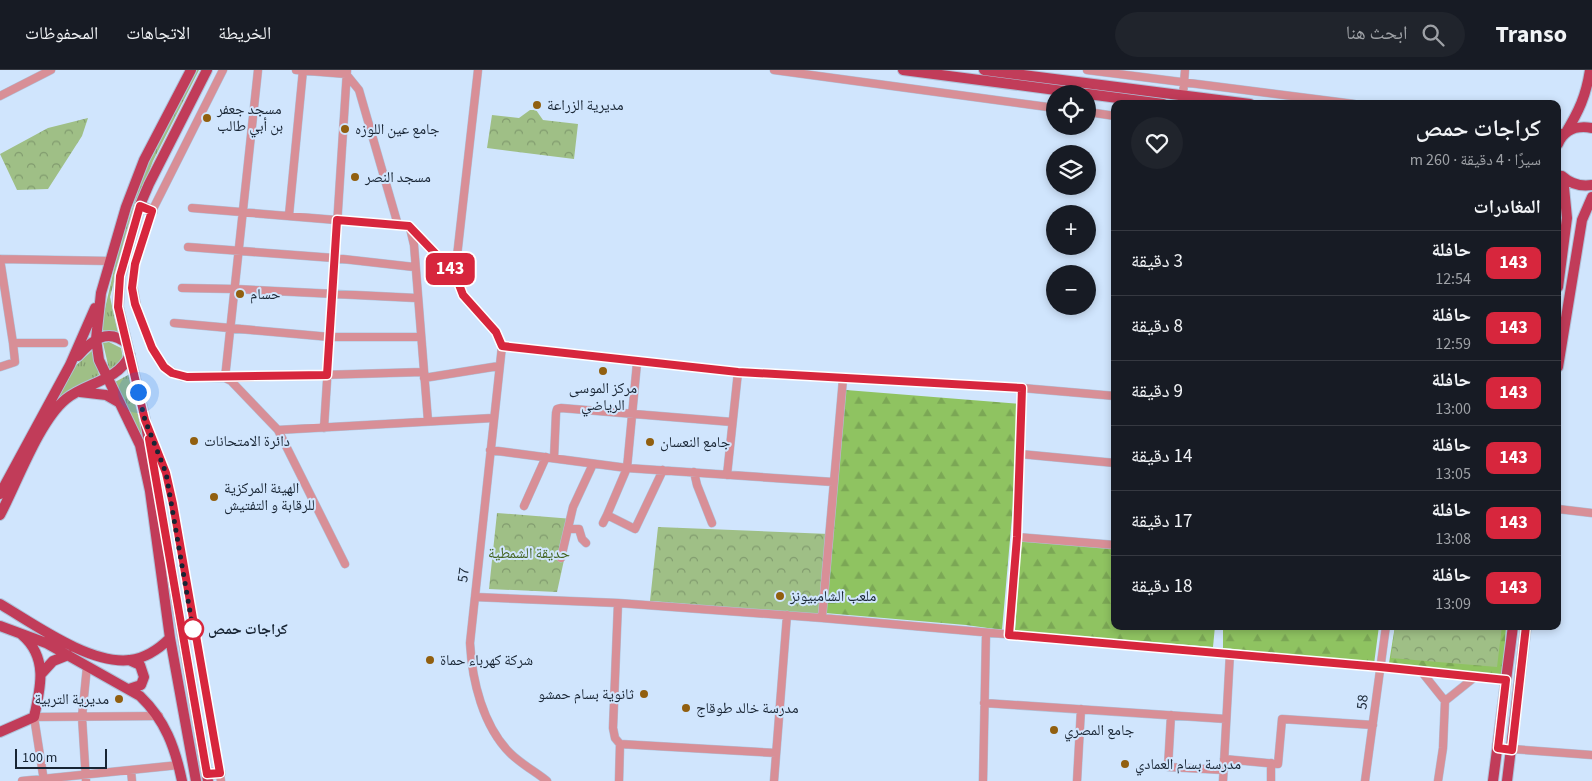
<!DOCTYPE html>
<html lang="ar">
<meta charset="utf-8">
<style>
:root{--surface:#171b24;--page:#20242c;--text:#f1f3f6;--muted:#9ea1a6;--line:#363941}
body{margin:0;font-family:"Source Sans 3","Noto Naskh Arabic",sans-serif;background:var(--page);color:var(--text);direction:rtl;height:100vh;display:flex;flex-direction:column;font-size:19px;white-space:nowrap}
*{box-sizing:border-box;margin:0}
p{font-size:16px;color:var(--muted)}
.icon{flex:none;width:28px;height:28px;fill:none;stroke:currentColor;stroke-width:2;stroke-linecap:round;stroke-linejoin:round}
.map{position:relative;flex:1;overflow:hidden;direction:ltr}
.details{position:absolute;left:1111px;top:30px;width:450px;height:530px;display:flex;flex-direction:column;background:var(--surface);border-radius:10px;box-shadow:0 2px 8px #0003;direction:rtl}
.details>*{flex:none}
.badge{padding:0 10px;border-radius:8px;font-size:18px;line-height:32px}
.controls{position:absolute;left:1046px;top:15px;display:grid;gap:10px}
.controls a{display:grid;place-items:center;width:50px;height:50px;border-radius:50%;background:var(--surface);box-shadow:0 2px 8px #0003;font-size:25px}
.scale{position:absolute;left:15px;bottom:12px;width:92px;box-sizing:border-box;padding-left:5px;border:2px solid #182534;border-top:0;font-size:14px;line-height:18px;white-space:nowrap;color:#182534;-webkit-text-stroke:4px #d0e5fd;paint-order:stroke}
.you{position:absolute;width:25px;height:25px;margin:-12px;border:4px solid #fff;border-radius:50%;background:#1a73e8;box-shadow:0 0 0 8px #1a73e833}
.map>.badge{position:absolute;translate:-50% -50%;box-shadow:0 0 0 2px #fff}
h2{padding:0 20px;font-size:19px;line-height:45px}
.round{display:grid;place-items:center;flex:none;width:52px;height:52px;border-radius:26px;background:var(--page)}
.head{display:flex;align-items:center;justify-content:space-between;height:85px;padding:0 20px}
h1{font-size:24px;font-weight:600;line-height:38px}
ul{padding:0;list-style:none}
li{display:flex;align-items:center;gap:15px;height:65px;padding:0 20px;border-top:1px solid var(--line)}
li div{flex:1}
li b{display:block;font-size:19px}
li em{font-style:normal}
li .badge{min-width:55px;font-weight:700;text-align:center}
header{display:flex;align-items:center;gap:30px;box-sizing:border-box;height:70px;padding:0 25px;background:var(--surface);border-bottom:1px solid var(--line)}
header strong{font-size:24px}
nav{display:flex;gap:28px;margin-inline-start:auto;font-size:18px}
.search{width:350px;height:45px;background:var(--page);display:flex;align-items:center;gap:12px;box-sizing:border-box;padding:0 18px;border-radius:28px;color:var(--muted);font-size:19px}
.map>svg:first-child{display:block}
.grass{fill:url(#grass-tufts)}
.forest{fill:url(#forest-firs)}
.park{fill:url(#park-crowns)}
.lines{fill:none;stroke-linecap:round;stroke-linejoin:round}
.minor-casing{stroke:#afc2d9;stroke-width:9}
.major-casing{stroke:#afc2d9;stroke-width:12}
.minor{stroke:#d88f97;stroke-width:8}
.major{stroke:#c13c59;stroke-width:10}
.line-casing{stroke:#fff;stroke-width:11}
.line{stroke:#d7263d;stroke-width:8}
.walk{stroke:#182534;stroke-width:5;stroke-dasharray:0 9}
.poi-dot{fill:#915f0f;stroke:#d0e5fd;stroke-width:2}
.stop-dot{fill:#fff;stroke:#d7263d;stroke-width:2.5}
.labels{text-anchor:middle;stroke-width:4;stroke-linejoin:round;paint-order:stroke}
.poi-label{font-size:15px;fill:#182534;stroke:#d0e5fd;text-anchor:start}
.park-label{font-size:15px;fill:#426320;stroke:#d0e5fd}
.street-label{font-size:15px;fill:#182534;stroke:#d0e5fd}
.stop-label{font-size:15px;font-weight:bold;fill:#182534;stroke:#d0e5fd;text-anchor:start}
</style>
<header>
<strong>Transo</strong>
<div class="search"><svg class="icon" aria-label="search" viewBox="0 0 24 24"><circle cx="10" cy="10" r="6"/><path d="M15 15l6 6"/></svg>ابحث هنا</div>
<nav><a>الخريطة</a><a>الاتجاهات</a><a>المحفوظات</a></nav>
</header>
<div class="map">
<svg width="1592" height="711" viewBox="0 0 1592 711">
<defs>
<pattern id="grass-tufts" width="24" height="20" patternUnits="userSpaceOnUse" patternTransform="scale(1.25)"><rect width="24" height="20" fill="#9fbf86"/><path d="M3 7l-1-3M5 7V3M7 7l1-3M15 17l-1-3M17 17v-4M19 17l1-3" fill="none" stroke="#819b6e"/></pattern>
<pattern id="forest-firs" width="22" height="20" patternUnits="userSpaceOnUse" patternTransform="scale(1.25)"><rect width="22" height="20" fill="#8fc361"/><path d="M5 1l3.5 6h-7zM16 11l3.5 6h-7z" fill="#7ba755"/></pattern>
<pattern id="park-crowns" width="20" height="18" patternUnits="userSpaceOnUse" patternTransform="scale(1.25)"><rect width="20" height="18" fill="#9fbf86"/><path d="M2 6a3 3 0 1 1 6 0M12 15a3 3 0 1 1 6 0" fill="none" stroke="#819b6e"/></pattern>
</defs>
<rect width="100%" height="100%" fill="#d0e5fd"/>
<path class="grass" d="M197,0H199L153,91L128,158L110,227L118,263L100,260L119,178L145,100Z
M109,272L121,278L123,288L115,298L109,299L103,273Z
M94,279L99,305L55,331L72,299Z
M130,304L152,404L143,369L115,312Z"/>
<path class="forest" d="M846,320L1022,334L1002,560L966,555L825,543Z
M1021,467L1115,476V556H1215L1213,577L1015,561Z
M1223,556H1379L1374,594L1223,578Z
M1395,556H1506L1503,607L1389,593Z"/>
<path class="park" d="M530,40H536L543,50L578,54L574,89L487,78L492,45L519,48Z
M88,48L82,66L48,119L17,120L0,84L48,58Z
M497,443L573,449L557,522L489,519Z
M658,457L829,464L820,545L650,531Z
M1395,556H1502L1497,597L1391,588Z"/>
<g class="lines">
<g class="minor-casing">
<path id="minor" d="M223,0L152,141L135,194L132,210L138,242L152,278L164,297L182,307L225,308L231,311L278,360L345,494
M258,0L225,308L423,302
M296,0L346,4L359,20L398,155
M774,0L1055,38
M1087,0L1354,34
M1183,25L1185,0
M0,26L51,0
M1088,42L1115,46
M192,138L409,156L455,204L463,225L496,263L502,276L470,573C472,611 483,656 510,683C521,694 536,702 547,711
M289,145L303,0
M410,158L414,175L428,351
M188,177L334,188L414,197
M0,189L13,273H64
M0,189L110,191
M455,204L478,0
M182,218L235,219L416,228
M174,253L330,267H420
M502,276L738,302L1022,318L1115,326
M0,297L15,292L13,273
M424,308L499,296
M324,358L347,0
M149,359L166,403L173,434L221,711
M278,360L493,348
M490,380L627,398L833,412
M1020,384L1115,393
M554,388L556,343L557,339L561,338L732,352
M694,402L697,415L712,453
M727,405L738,302
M524,436L546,387
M1558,439L1592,443
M607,445L627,398L637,293
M603,453L607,445L635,459L663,400
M568,459H579L582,469L586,473
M1017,467L1115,475
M561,488L573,437L593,394
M475,527L618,533L822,548L1421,601L1445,631L1443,678L1438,711
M618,533L613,658L615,668L620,674L776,683
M822,548L843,309
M1009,565L1017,467L1022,318
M1421,601L1475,607
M1445,631L1475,607L1506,610
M984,633L1226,649
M1171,645L1168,697L1224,700
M1498,678L1592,685
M1224,689L1278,694L1282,649L1373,655
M131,700L132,711
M22,711L179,695
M44,711L34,647L159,646
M86,711L82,647L87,596
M619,711L620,674
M774,711L787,545
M983,711L986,564
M1077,711L1081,639
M1223,711L1230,583
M1271,711V693
M1365,711L1386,556"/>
</g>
<g class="major-casing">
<path id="major" d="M191,0L144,90L126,137L101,223L96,269L99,290L140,375L150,421L170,568L196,711
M207,0L149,114L140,135L120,206L118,237L145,350L208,711
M903,0L1086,24
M984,0L1250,34
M1088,24L1163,34
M1558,64H1565C1579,41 1586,26 1590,0
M1558,74C1564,60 1577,55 1592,58
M1558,105L1563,107L1567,148L1558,217
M1562,106C1571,114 1580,117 1592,115
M140,135L152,141
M78,286C92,270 108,257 127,274
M1558,297L1582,150L1592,127
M80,322L106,325L120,333
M0,424L70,295L95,238
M0,445C17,413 39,351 66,329C87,312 117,312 130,285
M0,534C34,554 90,595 130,590C146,588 159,579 170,568
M0,556L46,573L140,626C165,650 175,677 182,711
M42,603L53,591L68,585
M129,619L141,615L144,607L140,595L129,590
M0,662L34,647C41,617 48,587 22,565
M207,704L220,703
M1493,711L1513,556
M1507,711L1526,556"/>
</g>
<use href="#minor" class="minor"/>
<use href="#major" class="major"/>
</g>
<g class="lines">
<g class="line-casing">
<path id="line" d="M149,369L207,704L220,703L173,434L166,403L145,350L118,237L120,206L140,136L152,141L135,194L132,218L135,234L152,278L164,297L172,303L187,307L327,305L337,150L409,156L455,204L463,225L496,262L502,276L738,302L1022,318L1017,467L1009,565L1380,597L1506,610L1498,678L1512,680L1526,556"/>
</g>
<use href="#line" class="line"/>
<path class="walk" d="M138,322L145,350L166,403L193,559"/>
</g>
<g class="poi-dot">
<circle cx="537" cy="35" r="5"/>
<circle cx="207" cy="48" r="5"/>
<circle cx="345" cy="59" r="5"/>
<circle cx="355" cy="107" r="5"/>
<circle cx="240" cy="224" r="5"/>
<circle cx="603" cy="301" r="5"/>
<circle cx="194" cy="371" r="5"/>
<circle cx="650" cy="372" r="5"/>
<circle cx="214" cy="427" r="5"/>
<circle cx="780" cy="526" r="5"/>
<circle cx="430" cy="590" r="5"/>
<circle cx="644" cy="624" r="5"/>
<circle cx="119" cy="629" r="5"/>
<circle cx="686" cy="638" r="5"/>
<circle cx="1054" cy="660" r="5"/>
<circle cx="1125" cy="694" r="5"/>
</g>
<circle class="stop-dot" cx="193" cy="559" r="10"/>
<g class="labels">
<g class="poi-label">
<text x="547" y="40">مديرية الزراعة</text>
<text x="217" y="44">مسجد جعفر<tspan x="217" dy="17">بن أبي طالب</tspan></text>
<text x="355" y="64">جامع عين اللوزه</text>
<text x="365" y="112">مسجد النصر</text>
<text x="250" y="229">حسام</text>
<text x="603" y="323" text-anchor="middle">مركز الموسى<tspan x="603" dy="17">الرياضي</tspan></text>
<text x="204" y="376">دائرة الامتحانات</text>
<text x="660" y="377">جامع النعسان</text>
<text x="224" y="423">الهيئة المركزية<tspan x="224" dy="17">للرقابة و التفتيش</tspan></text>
<text x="790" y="531">ملعب الشامبيونز</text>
<text x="440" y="595">شركة كهرباء حماة</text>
<text x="634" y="629" text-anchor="end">ثانوية بسام حمشو</text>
<text x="109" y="634" text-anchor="end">مديرية التربية</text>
<text x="696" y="643">مدرسة خالد طوقاج</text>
<text x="1064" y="665">جامع المصري</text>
<text x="1135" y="699">مدرسة بسام العمادي</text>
</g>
<g class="park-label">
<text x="529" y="488">حديقة الشمطية</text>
</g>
<g class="street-label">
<text transform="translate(463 505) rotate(-83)" y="5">57</text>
<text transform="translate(1362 632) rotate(-84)" y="5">58</text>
</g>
<g class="stop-label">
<text x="208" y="564">كراجات حمص</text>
</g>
</g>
</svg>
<div class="controls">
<a><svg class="icon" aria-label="locate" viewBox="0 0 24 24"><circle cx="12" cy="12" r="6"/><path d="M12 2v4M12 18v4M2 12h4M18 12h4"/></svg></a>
<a><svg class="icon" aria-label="layers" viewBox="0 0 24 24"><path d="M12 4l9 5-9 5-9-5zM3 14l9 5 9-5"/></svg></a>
<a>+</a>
<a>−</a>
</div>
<div class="scale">100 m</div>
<div class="you" style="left:138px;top:322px"></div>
<b class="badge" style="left:450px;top:199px;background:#d7263d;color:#fff">143</b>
<section class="details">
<div class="head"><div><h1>كراجات حمص</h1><p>سيرًا · 4 دقيقة · 260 m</p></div><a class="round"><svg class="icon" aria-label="heart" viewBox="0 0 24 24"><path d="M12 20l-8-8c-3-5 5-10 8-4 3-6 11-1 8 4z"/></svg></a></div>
<h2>المغادرات</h2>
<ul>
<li><span class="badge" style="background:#d7263d;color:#fff">143</span><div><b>حافلة</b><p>12:54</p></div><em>3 دقيقة</em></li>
<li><span class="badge" style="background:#d7263d;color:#fff">143</span><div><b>حافلة</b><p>12:59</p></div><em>8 دقيقة</em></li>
<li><span class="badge" style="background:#d7263d;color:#fff">143</span><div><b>حافلة</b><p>13:00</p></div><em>9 دقيقة</em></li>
<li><span class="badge" style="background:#d7263d;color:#fff">143</span><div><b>حافلة</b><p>13:05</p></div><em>14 دقيقة</em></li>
<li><span class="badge" style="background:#d7263d;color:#fff">143</span><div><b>حافلة</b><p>13:08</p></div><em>17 دقيقة</em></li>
<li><span class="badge" style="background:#d7263d;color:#fff">143</span><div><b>حافلة</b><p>13:09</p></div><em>18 دقيقة</em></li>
</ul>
</section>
</div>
